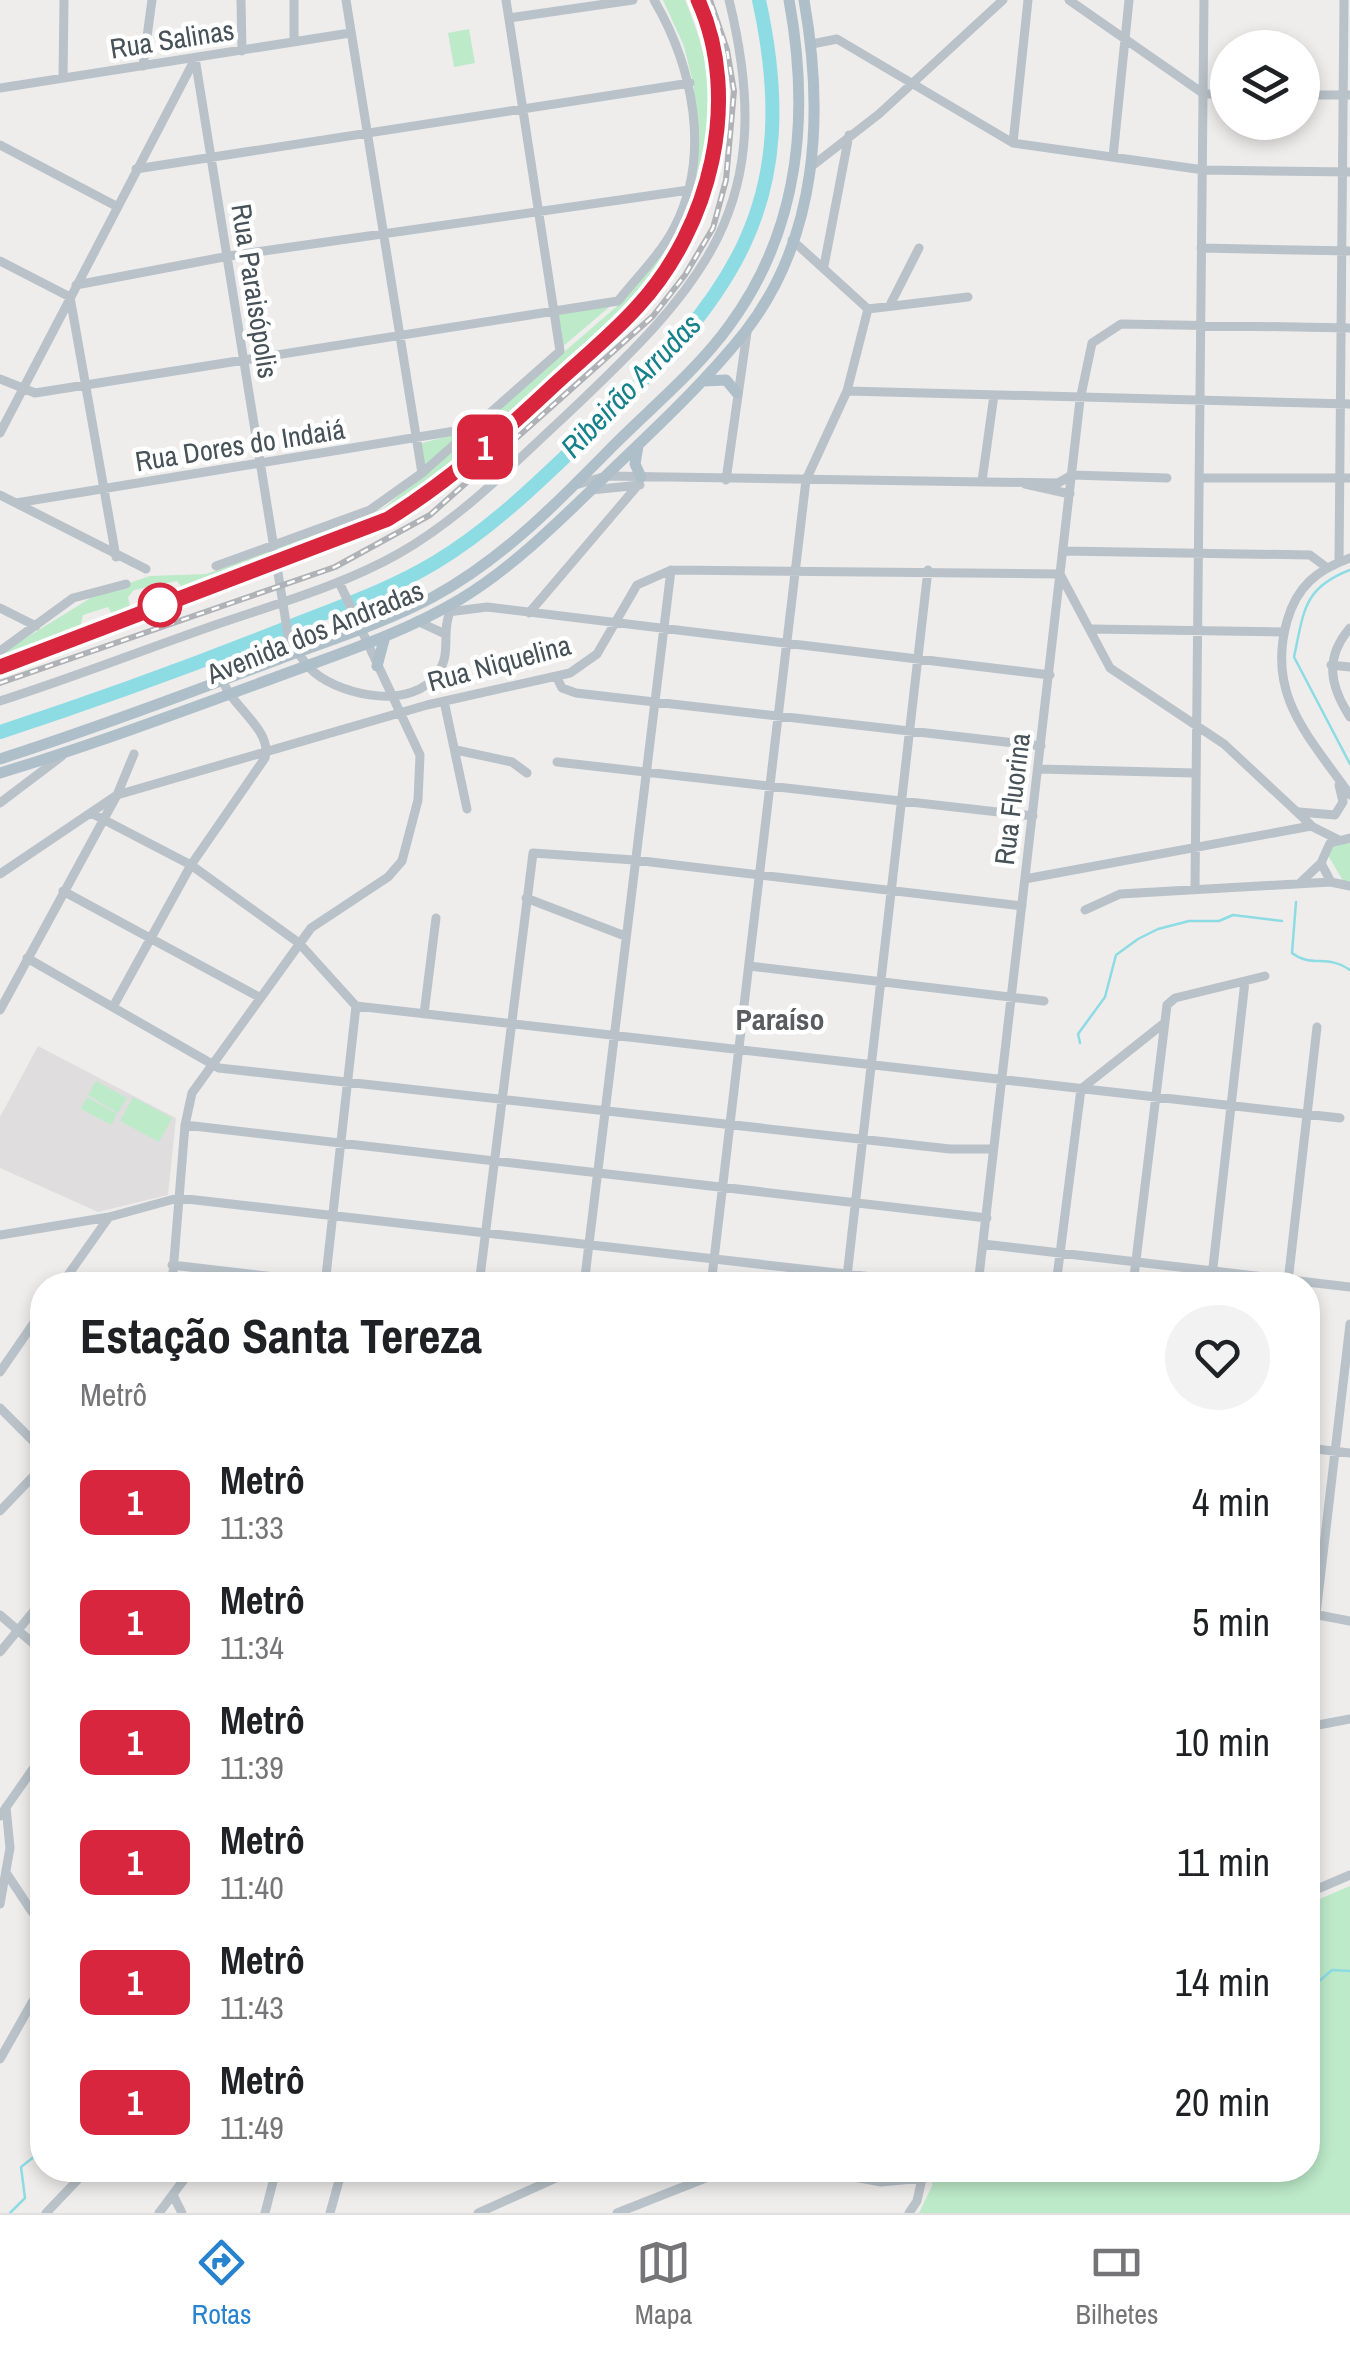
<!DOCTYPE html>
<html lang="pt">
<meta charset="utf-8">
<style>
:root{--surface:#fff;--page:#f2f2f2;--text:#202124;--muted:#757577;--line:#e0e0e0;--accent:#2783ce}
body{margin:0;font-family:"Archivo Narrow",sans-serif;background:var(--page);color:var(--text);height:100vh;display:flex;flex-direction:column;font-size:38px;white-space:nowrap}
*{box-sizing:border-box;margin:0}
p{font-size:32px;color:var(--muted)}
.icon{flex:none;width:55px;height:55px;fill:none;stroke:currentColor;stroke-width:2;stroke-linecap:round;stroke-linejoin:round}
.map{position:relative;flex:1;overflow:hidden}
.side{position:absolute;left:30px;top:1272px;width:1290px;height:910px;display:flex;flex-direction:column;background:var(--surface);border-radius:40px;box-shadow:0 5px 15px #0003}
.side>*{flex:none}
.badge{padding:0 20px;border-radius:15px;font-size:35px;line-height:65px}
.controls{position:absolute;left:1210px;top:30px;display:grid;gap:20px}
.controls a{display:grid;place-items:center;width:110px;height:110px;border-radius:50%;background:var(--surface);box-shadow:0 5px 15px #0003;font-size:50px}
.map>.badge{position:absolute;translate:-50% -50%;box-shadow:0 0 0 5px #fff}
.round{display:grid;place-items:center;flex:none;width:105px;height:105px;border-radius:52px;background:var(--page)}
.overview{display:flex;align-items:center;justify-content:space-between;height:170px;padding:0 50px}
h1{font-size:48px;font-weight:800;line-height:75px}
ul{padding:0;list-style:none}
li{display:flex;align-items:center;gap:30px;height:120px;padding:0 50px}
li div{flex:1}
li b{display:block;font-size:38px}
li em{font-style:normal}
li .badge{min-width:110px;font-weight:700;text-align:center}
.dock{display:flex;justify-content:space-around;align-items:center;height:140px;border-top:2px solid var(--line);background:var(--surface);font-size:28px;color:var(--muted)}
.dock a{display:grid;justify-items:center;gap:5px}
.dock .on{color:var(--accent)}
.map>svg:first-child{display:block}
.education{fill:#e0ddde}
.green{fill:#bdeac9}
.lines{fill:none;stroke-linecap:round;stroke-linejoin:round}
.stream{stroke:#8ddce4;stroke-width:2.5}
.river{stroke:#8ddce4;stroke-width:14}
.minor{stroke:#b8c2c8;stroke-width:9}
.major{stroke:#aebfc9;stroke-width:11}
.rail-casing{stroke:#afb2b6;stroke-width:6}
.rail{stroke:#fff;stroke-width:2.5;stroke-dasharray:8;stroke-linecap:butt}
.line-casing{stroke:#fff;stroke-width:22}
.line{stroke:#d7263d;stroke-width:15}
.stop-dot{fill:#fff;stroke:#d7263d;stroke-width:5}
.labels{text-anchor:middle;stroke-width:9;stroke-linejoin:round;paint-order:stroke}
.street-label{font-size:28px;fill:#465158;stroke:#fff}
.water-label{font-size:30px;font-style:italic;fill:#16818b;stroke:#fff}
.neighbourhood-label{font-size:30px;font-weight:bold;fill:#595d60;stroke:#fff}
</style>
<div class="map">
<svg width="1350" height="2213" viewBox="0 0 1350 2213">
<rect width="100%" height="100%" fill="#efecec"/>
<path class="education" d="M38,1046L176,1118L168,1195L98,1212L0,1168V1117Z"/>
<path class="green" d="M663,0H685C759,174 666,276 547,389C498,435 447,485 387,517C328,549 258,567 194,589H183L177,581L134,590L128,597L130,607L112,614L108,607L83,615L79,632L0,664V654L97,594L150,576L206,574L384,508L623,301L674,232L690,191L694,87L684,46Z
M469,29L475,63L454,67L448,33Z
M614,303L561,348L558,315Z
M465,432L423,469L418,444Z
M1350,841V883L1345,884L1326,852L1330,846Z
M96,1081L127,1098L118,1113L88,1095Z
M87,1097L117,1114L111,1125L81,1109Z
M133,1097L172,1118L159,1142L120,1121Z
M1350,1886V2213H919L932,2186L933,2170H1308V1904Z"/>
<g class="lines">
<path class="stream" d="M1350,570C1303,588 1304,611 1294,657L1350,764
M1296,902L1292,953C1311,968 1328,954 1350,970
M1080,1043L1078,1034L1105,997L1116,955L1138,939L1158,929L1189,921H1219L1233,915L1282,921
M1308,1991L1332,1970L1350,1971
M10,2213L25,2198L21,2167L35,2156L42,2142L38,2129L42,2108"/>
<path class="river" d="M0,732C95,701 191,666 284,629C336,608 388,591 436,562C494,527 544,477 592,431C733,295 804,205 759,0"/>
<path class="minor" d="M241,0L242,51
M294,0V42
M346,0L422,473
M1069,0L1204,94H1228
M509,18L633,0
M812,44L837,39L1013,143L1204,170L1350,172
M195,58L288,635C295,648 303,663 315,673C345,697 413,710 438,673C452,653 441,632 450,612
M143,66L152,0
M63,78L64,0
M0,88L350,33
M1302,95H1350
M1013,143L1028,0
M0,145L116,206
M1113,157L1129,0
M812,166L879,114L1003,0
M136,169L690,83
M792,240L868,309
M1201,248L1350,251
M0,261L70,297L116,557
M824,266L849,135
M76,285L229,256L689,190
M891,303L919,248
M868,309L968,297
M0,379L35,393L618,301C636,278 660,255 674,228C712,155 693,67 654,0
M847,391L1350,404
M0,433L195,59
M1072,475L1167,478
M1202,478H1350
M726,480L747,332
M982,481L994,395
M579,484L606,476L1058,483L1072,475
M1025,484L1070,494
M591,490L640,485
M0,495L146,569
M16,503L467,429
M1063,551L1310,555L1326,567
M1350,558C1317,570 1297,586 1287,621C1266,696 1309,736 1350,795
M1339,562L1344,0
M216,566L370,510L422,473L560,351L506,0
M1060,574L1110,668L1224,744L1313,827L1337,839
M0,608L36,626
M448,612L487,607L1050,675
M529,613L638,485
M417,621L445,634
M1350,628C1324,658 1330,686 1350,717
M1092,629L1284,632
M0,651L73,598L126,584
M1331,665L1350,667
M556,676L562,688L576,693L1041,746
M0,701C72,678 143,650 215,625C276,604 341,586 398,554C460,519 510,467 562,419C705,284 780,207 729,0
M444,701L467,809
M456,750L512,762L527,773
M557,762L1033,816
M1039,769L1194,773
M0,803L62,756
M1299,812L1335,815L1343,802L1339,785
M91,813L191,865L299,943L356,1006
M1350,838L1330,843L1321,863L1331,882L1350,886
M0,874L117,795L427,705L570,673L597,654L637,585L671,570L1060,574
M1025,879L1311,826
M1300,883L1321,863
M1195,888L1204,0
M63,891L259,997
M526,898L625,936
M1085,910L1120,894L1331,882
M27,958L219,1068L950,1149H993
M749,966L1044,1001
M114,1005L191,865L265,758C273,730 231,706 223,681
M356,1006L1340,1118
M0,1010L117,795L134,754
M424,1014L436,918
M185,1125L987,1218
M0,1235L109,1217L178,1198L943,1285
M983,1244L1350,1287
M172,1265L342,1285
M1288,1282L1317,1027
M61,1285L109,1217
M172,1285L185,1125L192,1093L311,928L388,877L402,861L418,800L420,755L339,582
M325,1285L356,1006
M479,1285L533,853L634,860L1022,906
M584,1285L671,570
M711,1285L806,480L847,391L868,309
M846,1285L928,570
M978,1285L1080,400L1092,343L1121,324L1350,328
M1056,1285L1081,1089L1163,1024
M1133,1285L1167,1005L1175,998L1265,976
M1211,1285L1245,981
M0,1372L42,1311
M0,1408L42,1450
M1308,1448L1350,1453
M0,1511L42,1467
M1308,1613L1350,1621
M0,1615L42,1651
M0,1652L42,1601
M1309,1726L1316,1614L1350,1324
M1308,1727L1350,1719
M0,1816L42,1756
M7,1874L42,1927
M1308,1893L1350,1875
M0,1904L10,1848L6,1807
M0,2059L42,1985
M816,2170L881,2182L923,2178
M174,2197L182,2213
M46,2213L87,2170
M159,2213L191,2170
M265,2213L276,2170
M330,2213L342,2170
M478,2213L574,2170
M617,2213L726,2170
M909,2213L917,2201L924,2170"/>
<path class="major" d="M703,381L726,380L737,393
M638,446L635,464L641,477
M377,666L385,636
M0,759C94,729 187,694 279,659C330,640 385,623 433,597C503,559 558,502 613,446C652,407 697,370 729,326C800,230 810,114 789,0
M0,773C92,745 181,712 271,679C335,655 400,635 459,600C517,565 565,515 614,468C659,425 706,381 745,332C819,237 824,113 804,0"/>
<g class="rail-casing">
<path id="rail" d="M561,379C675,272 724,216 715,52
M0,667L389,519L461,469
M0,683L335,567L430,515L653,316L685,275L713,228L726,180L734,91L727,50L710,0"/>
</g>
<use href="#rail" class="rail"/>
</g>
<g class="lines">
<g class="line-casing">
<path id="line" d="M0,667L388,519C449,481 502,434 554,385C582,359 613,334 638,306C710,228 743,99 698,0"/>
</g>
<use href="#line" class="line"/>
</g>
<circle class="stop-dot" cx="160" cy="605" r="20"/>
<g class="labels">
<g class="street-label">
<text transform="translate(172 39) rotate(-9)" y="10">Rua Salinas</text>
<text transform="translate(255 291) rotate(81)" y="10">Rua Paraisópolis</text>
<text transform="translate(240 445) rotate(-9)" y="10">Rua Dores do Indaiá</text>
<text transform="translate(315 632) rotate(-22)" y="10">Avenida dos Andradas</text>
<text transform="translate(499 663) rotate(-15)" y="10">Rua Niquelina</text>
<text transform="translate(1012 799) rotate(-83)" y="10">Rua Fluorina</text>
</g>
<g class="water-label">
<text transform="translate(631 386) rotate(-46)" y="10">Ribeirão Arrudas</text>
</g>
<g class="neighbourhood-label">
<text x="780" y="1030">Paraíso</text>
</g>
</g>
</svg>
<div class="controls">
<a><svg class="icon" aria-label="layers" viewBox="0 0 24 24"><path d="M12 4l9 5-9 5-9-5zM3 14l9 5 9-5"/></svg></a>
</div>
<b class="badge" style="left:485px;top:447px;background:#d7263d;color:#fff">1</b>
<section class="side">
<div class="overview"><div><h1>Estação Santa Tereza</h1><p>Metrô</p></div><a class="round"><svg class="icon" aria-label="heart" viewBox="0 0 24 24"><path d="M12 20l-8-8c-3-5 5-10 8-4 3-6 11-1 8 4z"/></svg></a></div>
<ul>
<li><span class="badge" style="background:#d7263d;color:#fff">1</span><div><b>Metrô</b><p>11:33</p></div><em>4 min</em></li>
<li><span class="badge" style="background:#d7263d;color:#fff">1</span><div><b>Metrô</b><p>11:34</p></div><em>5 min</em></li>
<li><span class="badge" style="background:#d7263d;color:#fff">1</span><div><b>Metrô</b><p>11:39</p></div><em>10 min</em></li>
<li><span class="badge" style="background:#d7263d;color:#fff">1</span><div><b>Metrô</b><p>11:40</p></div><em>11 min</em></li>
<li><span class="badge" style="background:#d7263d;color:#fff">1</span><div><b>Metrô</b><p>11:43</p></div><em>14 min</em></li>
<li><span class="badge" style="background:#d7263d;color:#fff">1</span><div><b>Metrô</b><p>11:49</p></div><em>20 min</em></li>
</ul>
</section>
</div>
<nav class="dock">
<a class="on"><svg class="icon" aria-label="directions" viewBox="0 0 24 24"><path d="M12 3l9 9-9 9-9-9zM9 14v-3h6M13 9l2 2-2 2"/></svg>Rotas</a>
<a><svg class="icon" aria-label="map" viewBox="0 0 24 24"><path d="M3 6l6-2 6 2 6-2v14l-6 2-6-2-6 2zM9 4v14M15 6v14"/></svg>Mapa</a>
<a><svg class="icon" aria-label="tickets" viewBox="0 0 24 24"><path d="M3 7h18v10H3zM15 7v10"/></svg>Bilhetes</a>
</nav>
